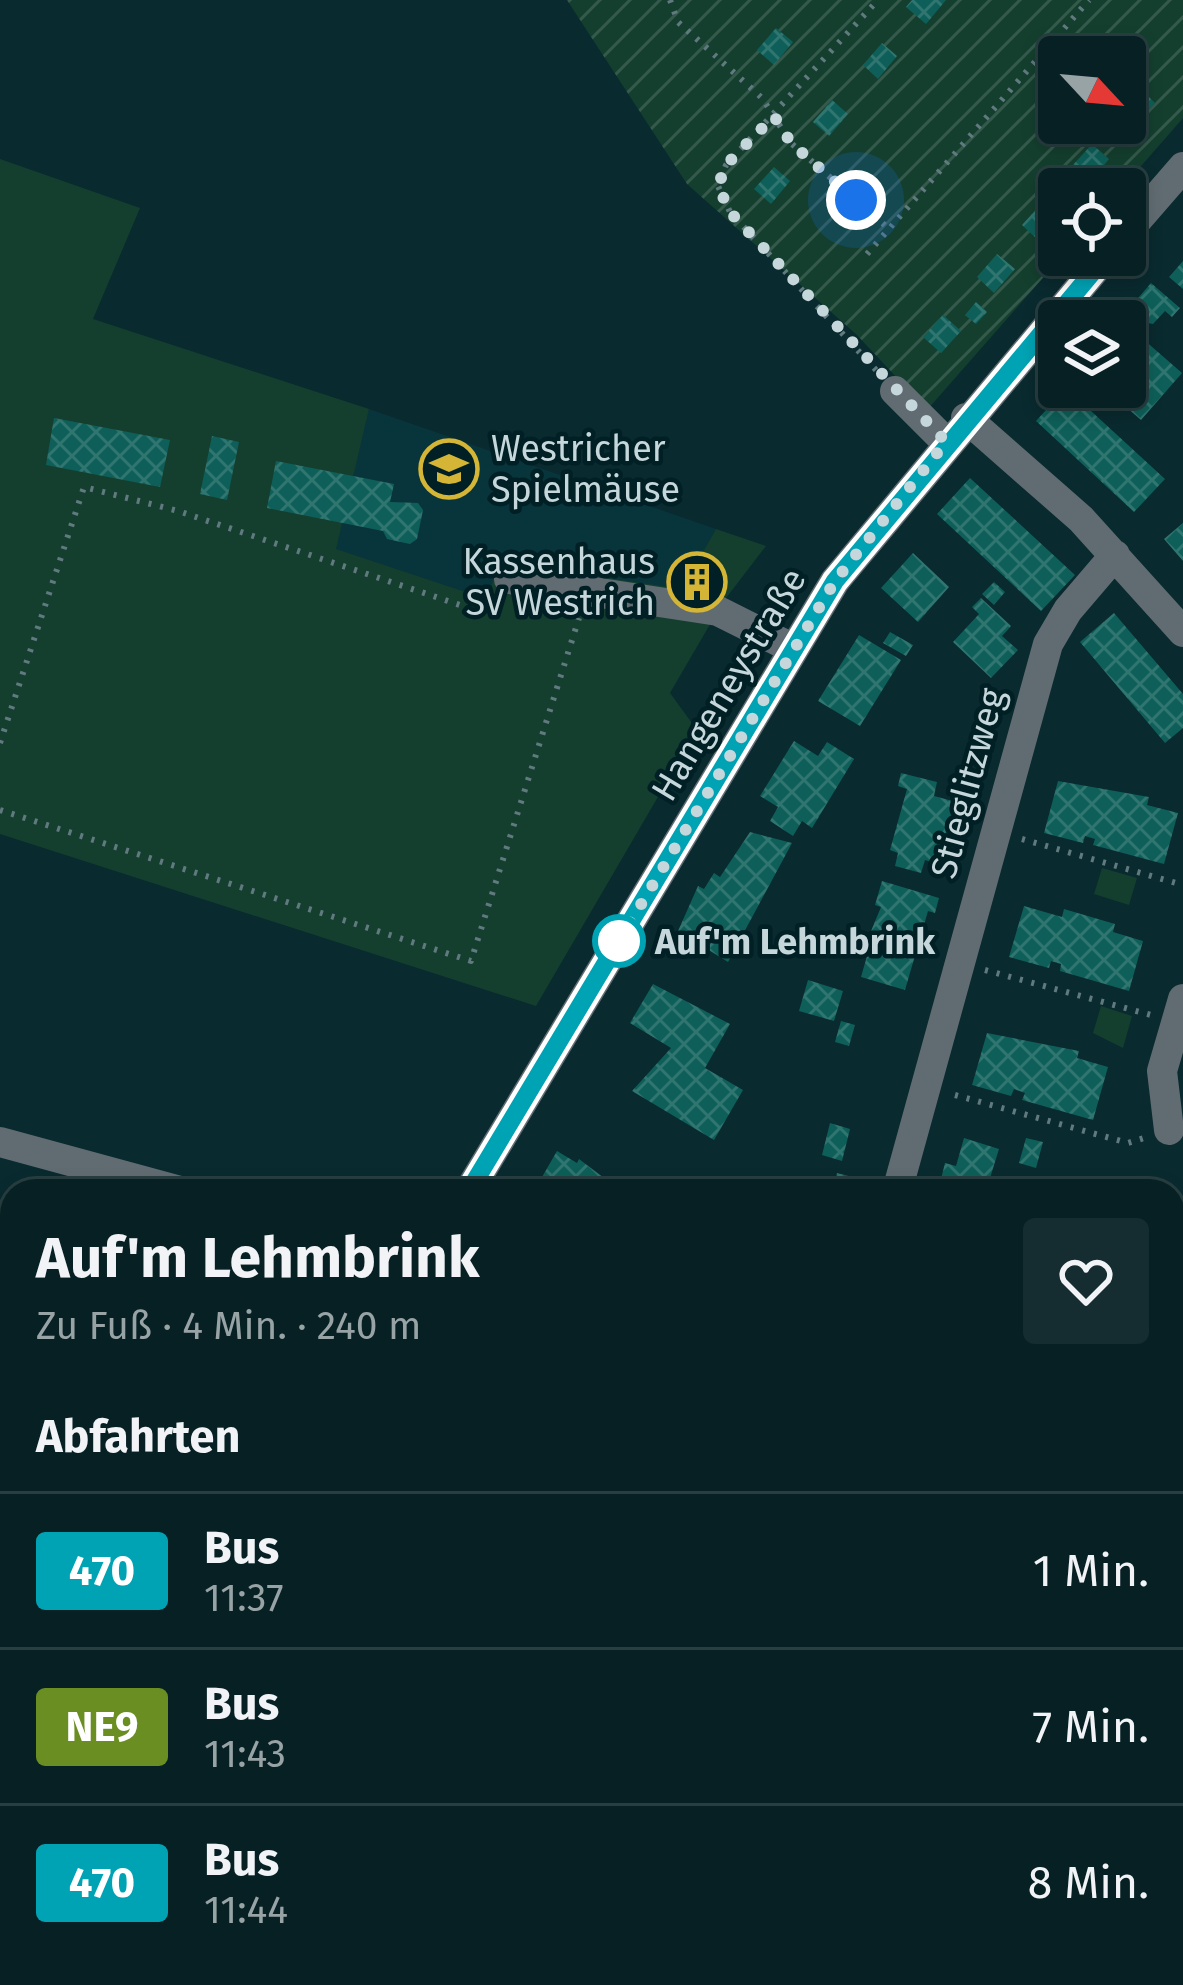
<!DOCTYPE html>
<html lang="de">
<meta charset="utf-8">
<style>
:root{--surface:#072023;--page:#152d30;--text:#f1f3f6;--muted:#98a3a6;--line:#283e41}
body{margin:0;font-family:"Fira Sans",sans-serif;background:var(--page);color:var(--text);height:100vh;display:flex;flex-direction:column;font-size:45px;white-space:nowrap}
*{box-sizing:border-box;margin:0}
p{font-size:39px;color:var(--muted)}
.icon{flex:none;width:66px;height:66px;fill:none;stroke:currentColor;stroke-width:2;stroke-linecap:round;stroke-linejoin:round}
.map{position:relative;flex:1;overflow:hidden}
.sheet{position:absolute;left:0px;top:1179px;width:1185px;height:807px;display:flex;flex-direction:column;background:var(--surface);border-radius:36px 36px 0 0;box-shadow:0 6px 18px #0003,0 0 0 3px var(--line)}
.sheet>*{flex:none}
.badge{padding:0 24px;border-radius:9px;font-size:42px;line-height:78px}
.needle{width:78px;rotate:116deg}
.controls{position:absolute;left:1038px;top:36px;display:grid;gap:24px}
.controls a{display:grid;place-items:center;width:108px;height:108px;border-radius:12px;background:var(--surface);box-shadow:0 6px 18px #0003,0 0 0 3px var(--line);font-size:60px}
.you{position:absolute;width:60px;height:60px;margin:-30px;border:9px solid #fff;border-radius:50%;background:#1a73e8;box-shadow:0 0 0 18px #1a73e833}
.map>.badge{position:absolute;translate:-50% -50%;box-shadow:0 0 0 6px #fff}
h2{padding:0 36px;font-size:45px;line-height:108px}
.round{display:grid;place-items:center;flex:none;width:126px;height:126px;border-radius:12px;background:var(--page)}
.head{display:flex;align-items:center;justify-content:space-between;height:204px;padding:0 36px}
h1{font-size:57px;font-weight:700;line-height:90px}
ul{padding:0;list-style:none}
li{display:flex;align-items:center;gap:36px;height:156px;padding:0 36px;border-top:3px solid var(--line)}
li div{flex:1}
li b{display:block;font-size:45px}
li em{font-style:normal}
li .badge{min-width:132px;font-weight:700;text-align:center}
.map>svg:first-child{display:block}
.built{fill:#08353c}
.park{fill:#143f2e}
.garden{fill:url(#garden-furrows);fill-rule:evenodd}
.building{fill:url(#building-cross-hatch)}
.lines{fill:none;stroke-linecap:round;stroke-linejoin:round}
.path{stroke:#607a7f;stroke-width:6;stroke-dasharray:3 9;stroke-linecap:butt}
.minor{stroke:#616c72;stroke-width:30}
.line-casing{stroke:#fff;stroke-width:27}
.line{stroke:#00a3b4;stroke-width:18}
.walk{stroke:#c6d7db;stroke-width:12;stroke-dasharray:0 21.6}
.stop-dot{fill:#fff;stroke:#00a3b4;stroke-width:6}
.labels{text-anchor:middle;stroke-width:9;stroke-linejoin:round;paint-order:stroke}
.poi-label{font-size:36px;fill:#c6d7db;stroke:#012025;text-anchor:start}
.street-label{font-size:36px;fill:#c6d7db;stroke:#012025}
.stop-label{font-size:36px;font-weight:bold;fill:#c6d7db;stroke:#012025;text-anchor:start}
</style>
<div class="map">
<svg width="1183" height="1985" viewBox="0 0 1183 1985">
<defs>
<pattern id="garden-furrows" width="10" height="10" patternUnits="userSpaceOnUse" patternTransform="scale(3)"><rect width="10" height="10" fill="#143f2e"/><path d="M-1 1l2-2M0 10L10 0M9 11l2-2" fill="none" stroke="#355a4c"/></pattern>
<pattern id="building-cross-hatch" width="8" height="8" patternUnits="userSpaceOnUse" patternTransform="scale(3)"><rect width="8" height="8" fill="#0e5f59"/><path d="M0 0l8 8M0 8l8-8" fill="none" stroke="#307570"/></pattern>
</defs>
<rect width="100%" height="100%" fill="#092a2f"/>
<path class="built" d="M369,409L716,529L683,590L500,562L487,599L335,549Z"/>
<path class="park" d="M0,159L140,208L93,319L369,409L336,549L487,599L499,562L682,589L716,529L766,546L723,602L670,693L697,730L536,1006L0,834Z
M1102,868L1137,878L1129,905L1094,894Z
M1101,1006L1132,1016L1123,1048L1093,1033Z
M368,1974H470L472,1976L468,1985H363Z"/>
<path class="garden" d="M567,0H1183V118L1121,189H1059L1063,255L927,410L857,335L687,184ZM1059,57H1125V123H1059Z"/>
<path class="building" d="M912,0H946L926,24L906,7Z
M776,28L793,42L774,65L757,50Z
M882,43L897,56L878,79L863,65Z
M1142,90L1155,103L1137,122L1125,108Z
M832,100L848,114L829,136L813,122Z
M1092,144L1109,159L1090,182L1072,166Z
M774,167L790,181L771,204L754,189Z
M1041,204L1057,218L1038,240L1022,225Z
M997,254L1015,269L994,293L977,277Z
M1183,261V289L1169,277Z
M1151,283L1180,308L1172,317L1165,311L1153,324L1121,318Z
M976,302L987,312L976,324L965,315Z
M943,315L961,331L941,353L923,337Z
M1143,339L1182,373L1141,420L1103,387H1125V360Z
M1066,388L1165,479L1134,512L1036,421Z
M54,418L170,440L160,487L46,465Z
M212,436L239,442L227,500L200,494Z
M276,461L394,484L390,502L418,503L423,510L417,539L410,544L387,539L383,531L267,508Z
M970,478L1075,575L1041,611L937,514Z
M1183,523V561L1164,539Z
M913,553L949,587L918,622L881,588Z
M691,574L705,577L702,591L688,588Z
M994,582L1005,592L994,605L982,594Z
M981,598L1011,626L1002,636L1018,650L991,678L953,642L979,614L972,607Z
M1114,613L1183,694V728L1165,743L1080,642Z
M890,632L913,645L906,656L883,643Z
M859,635L901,660L860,726L818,701Z
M794,741L818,756L827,742L854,759L812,828L802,821L793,836L770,821L778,807L760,796Z
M901,773L937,782L934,796L960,803L943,865L925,860L921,873L895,866L898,853L890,850L907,789L898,786Z
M1058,781L1149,797L1147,805L1178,813L1164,864L1093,845L1095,839L1085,836L1083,843L1044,833Z
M750,832L792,843L728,962L678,931L698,886L704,889L714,873L720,877Z
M882,881L939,898L935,913L928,911L905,990L861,977L869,949L864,948L881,907L875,905Z
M1024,906L1062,917L1064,909L1115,924L1113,932L1143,941L1129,991L1060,971L1061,964L1051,961L1049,968L1009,957Z
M808,980L843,991L834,1021L799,1011Z
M653,984L730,1024L705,1068L743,1090L714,1140L632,1091L671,1048L630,1023Z
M841,1021L855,1025L849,1046L835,1042Z
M987,1033L1079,1051L1077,1058L1108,1067L1093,1120L1022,1100L1025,1093L1014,1089L1011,1096L972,1085Z
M830,1123L850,1129L842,1161L822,1155Z
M964,1138L999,1149L986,1191H949L951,1182L941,1179L945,1163L956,1166Z
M1026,1138L1043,1142L1036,1168L1019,1163Z
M557,1151L577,1163L579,1159L612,1184L615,1180L633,1191H534Z
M837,1173L872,1182L870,1191H833Z
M1110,1177L1151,1190V1191H1105Z
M133,1974H268L264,1985H159Z
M547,1974H576L573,1985L545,1981Z
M619,1974H650L647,1984Z
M848,1974L868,1975L869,1985H817L816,1978Z
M921,1974L922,1985H884L882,1976Z
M1065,1974H1089L1090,1985H1066Z
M1037,1977L1038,1985H1011V1980Z"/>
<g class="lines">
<path class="path" d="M670,0L678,22L762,98L791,143L888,228
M867,254L1089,0
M876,370L730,212L718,186L726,165L878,0
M0,743L84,487L178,511L496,617L500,605
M0,810L471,961L579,618
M1022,839L1183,885
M985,970L1151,1015
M955,1095L1128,1143L1144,1138
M117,1974L143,1985"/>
<path class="minor" d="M1125,234L1183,167
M895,391L946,442
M966,418L1081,519L1183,632
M509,579L718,611L794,649
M1169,1130L1162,1071L1183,999
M0,1142L180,1191
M469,1191L835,581L1107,255
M897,1191L1048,644L1068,610L1115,555
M963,1974L965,1985
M57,1985L62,1974
M492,1985L497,1974"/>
</g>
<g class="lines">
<g class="line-casing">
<path id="line" d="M469,1191L835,581L1107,255"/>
</g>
<use href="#line" class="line"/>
<path class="walk" d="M619,941L835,581L946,442L730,212L718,186L726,165L774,116L791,143L856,200"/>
</g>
<defs>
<g id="school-ring" transform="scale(3)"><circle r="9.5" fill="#012025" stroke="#d5b535" stroke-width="1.5"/><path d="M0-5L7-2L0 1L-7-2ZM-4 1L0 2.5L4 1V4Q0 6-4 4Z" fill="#d5b535"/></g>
<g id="building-ring" transform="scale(3)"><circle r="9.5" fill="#012025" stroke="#d5b535" stroke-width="1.5"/><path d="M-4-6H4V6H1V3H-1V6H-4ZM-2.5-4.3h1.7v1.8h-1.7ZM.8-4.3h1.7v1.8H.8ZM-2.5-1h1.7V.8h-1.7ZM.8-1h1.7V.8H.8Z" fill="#d5b535"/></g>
</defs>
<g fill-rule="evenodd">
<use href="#school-ring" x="449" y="469"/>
<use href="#building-ring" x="697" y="582"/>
</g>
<circle class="stop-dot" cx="619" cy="941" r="24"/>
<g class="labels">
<g class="poi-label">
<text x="491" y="461">Westricher<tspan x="491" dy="41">Spielmäuse</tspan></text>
<text x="655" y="574" text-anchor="end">Kassenhaus<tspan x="655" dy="41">SV Westrich</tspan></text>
</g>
<g class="street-label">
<text transform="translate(728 684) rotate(-59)" y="13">Hangeneystraße</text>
<text transform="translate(967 783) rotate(-75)" y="13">Stieglitzweg</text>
</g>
<g class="stop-label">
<text x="655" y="954">Auf'm Lehmbrink</text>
</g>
</g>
</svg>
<div class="controls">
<a><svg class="needle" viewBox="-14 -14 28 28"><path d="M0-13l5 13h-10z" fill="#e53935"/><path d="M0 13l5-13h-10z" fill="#98a3a6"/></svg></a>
<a><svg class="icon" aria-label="locate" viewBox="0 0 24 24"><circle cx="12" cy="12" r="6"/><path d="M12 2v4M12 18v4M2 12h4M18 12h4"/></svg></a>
<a><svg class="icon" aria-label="layers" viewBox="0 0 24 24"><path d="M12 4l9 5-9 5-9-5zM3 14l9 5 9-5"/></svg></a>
</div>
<div class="you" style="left:856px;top:200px"></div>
<section class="sheet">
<div class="head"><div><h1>Auf'm Lehmbrink</h1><p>Zu Fuß · 4 Min. · 240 m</p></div><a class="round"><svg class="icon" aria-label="heart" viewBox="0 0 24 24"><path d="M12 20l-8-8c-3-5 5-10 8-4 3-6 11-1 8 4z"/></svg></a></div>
<h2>Abfahrten</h2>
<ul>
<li><span class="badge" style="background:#00a3b4;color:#fff">470</span><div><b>Bus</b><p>11:37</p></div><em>1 Min.</em></li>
<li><span class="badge" style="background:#6b8e23;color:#fff">NE9</span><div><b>Bus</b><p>11:43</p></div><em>7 Min.</em></li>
<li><span class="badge" style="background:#00a3b4;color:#fff">470</span><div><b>Bus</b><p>11:44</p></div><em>8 Min.</em></li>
</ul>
</section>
</div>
